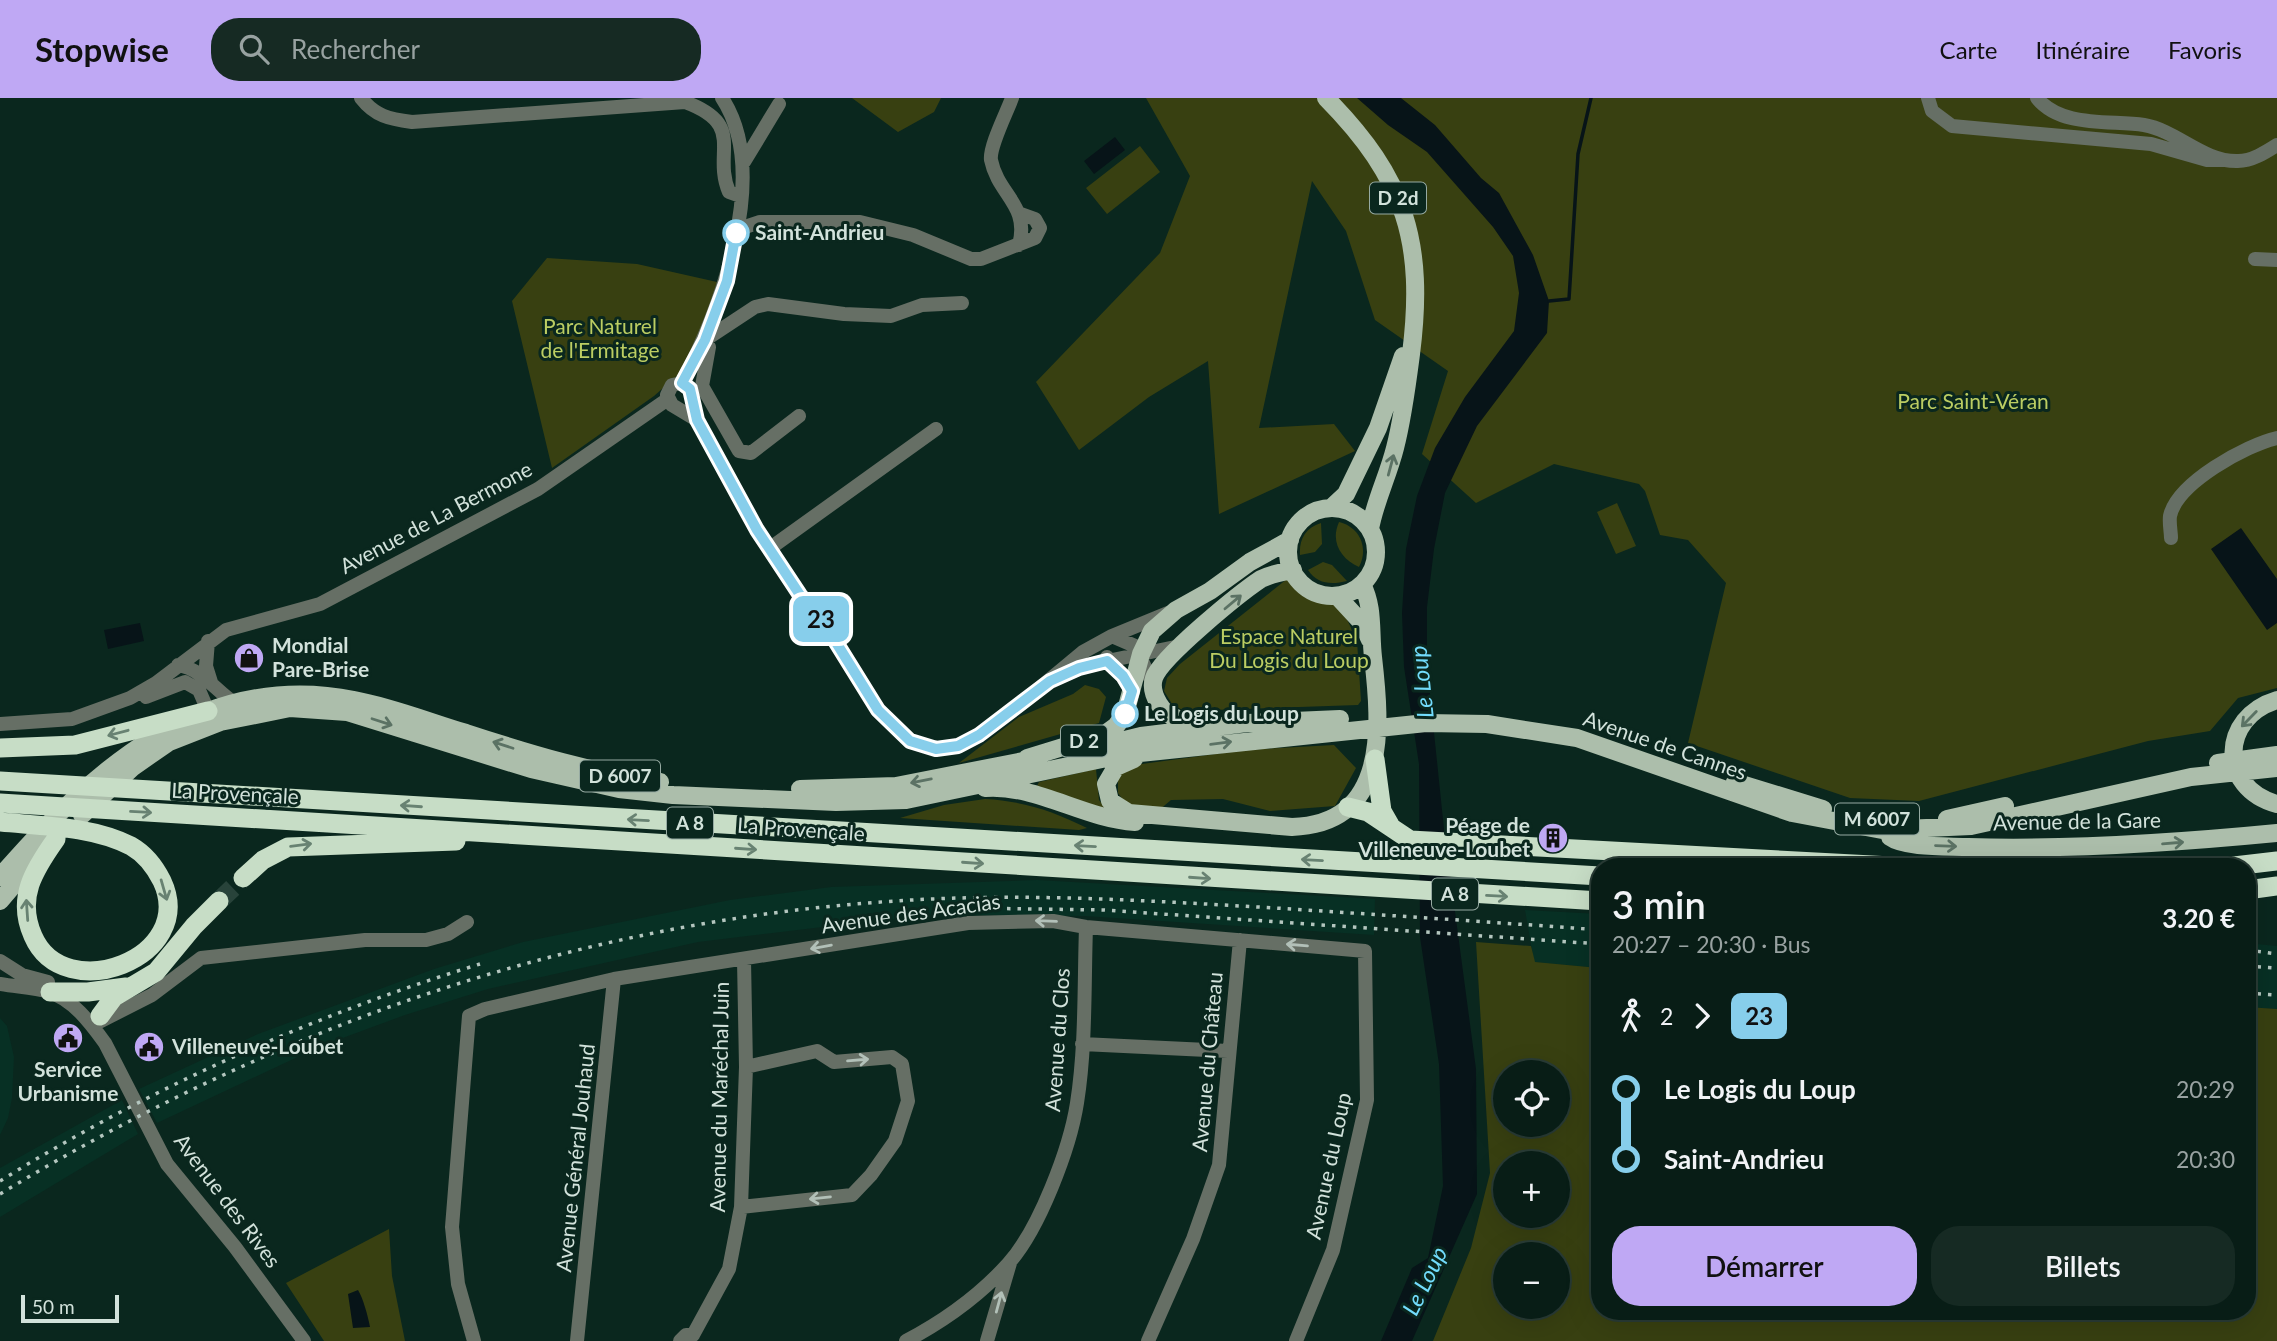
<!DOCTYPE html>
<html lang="fr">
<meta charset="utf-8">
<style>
:root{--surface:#081d16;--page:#162a23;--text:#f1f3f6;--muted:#98a2a1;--line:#293b35;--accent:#bfa8f4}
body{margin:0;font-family:Lato,sans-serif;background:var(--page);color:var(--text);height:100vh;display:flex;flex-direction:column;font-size:26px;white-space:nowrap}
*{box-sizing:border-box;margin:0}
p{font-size:23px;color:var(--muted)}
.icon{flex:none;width:38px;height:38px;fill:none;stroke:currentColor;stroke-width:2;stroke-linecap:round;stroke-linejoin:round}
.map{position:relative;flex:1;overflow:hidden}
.drawer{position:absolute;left:1591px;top:760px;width:665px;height:462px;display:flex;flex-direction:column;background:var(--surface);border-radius:28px;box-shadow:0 7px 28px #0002,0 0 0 2px var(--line)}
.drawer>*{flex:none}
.badge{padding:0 14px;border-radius:10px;font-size:24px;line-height:46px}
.tools{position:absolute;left:1493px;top:962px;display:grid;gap:14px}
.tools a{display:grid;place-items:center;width:77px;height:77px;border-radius:50%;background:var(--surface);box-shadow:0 7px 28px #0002,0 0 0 2px var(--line);font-size:35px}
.scale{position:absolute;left:21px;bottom:18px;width:98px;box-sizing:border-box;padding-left:7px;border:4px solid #d2e2db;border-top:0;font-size:19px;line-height:24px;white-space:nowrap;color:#d2e2db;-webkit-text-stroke:5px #0a271e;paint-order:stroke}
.map>.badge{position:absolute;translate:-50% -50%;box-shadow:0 0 0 4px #fff}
.legs{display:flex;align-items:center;gap:10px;height:77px;padding:0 21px;font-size:23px}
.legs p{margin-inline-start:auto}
.headline{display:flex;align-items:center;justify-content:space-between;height:119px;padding:0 21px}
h1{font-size:38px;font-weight:600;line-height:52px}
.action{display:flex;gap:14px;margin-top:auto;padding:14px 21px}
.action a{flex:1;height:80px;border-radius:28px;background:var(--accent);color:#111;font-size:28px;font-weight:600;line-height:80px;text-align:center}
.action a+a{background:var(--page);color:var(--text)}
ul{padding:0 21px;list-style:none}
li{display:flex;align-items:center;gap:24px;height:70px;font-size:26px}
li i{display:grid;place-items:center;width:10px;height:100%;margin:0 9px;background:currentColor}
li i::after{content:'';width:18px;height:18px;margin:-9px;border:5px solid;border-radius:50%;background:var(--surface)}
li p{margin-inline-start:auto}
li:first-child i{background:linear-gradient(#0000 50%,currentColor 0)}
li:last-child i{background:linear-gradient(currentColor 50%,#0000 0)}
header{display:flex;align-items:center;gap:42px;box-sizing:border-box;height:98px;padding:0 35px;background:var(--accent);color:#111}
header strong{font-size:33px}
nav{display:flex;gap:38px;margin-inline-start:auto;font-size:24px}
.search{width:490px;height:63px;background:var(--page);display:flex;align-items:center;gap:18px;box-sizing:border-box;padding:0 24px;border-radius:28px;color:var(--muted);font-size:26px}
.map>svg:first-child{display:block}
.built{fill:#073024}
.green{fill:#384011;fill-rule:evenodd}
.water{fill:#071418}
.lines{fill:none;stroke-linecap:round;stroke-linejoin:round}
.stream{stroke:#071418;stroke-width:3.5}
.highway-tunnel{stroke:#28433a;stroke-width:19;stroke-dasharray:19 10;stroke-linecap:butt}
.minor{stroke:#666f65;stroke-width:14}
.major{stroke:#acbeab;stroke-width:18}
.highway{stroke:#c7ddc6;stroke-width:19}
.rail{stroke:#b4c6bf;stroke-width:3.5;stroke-dasharray:3.5 7;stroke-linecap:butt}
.oneway{stroke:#5b7264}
.oneway2{stroke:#688272}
.oneway3{stroke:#b2c0b8}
.line-1-casing{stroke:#fff;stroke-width:16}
.line-1{stroke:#87ceeb;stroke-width:10}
.stop-1-dot{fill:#fff;stroke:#87ceeb;stroke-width:3.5}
.labels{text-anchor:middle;stroke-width:6;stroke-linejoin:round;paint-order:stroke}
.shield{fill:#0a271e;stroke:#96aaa2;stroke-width:2}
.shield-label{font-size:19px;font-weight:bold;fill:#d2e2db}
.stop-label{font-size:21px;font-weight:bold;fill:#d2e2db;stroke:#0a271e;text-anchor:start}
.park-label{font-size:21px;fill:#bbcd62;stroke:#0a271e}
.street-label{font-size:21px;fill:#d2e2db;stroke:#0a271e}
.poi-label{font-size:21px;font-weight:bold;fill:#d2e2db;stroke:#0a271e;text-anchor:start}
.water-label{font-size:23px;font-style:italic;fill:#72dcfc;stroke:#0a271e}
</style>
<header>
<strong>Stopwise</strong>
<div class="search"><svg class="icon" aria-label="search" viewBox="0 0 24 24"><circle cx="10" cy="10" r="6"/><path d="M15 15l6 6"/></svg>Rechercher</div>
<nav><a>Carte</a><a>Itinéraire</a><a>Favoris</a></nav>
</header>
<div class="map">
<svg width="2277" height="1243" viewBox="0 0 2277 1243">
<rect width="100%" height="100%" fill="#0a271e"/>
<path class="built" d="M1037,782L1375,801L1374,837L1084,818L961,817L881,822L698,844L488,891L405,917L321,948L157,1025L139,991L258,936L434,871L523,844L730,802L831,789Z
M1525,812L1599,816V870L1534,864Z
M2247,845L2277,848V911L2247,909Z
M0,920L7,928L14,959L12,1000L8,1020L0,1037Z
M122,1002L138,1036L0,1119V1070Z"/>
<path class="green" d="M852,0H941L934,14L898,34Z
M1146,0H2277V590L2238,600L2210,633L2148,643L1919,703L1850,700L1688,645L1726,485L1688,442L1660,437L1645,393L1639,386L1554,366L1476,405L1422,356L1448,273L1375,222L1346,133L1312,83L1259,330L1334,326L1355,353L1219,416L1208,263L1149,299L1079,352L1036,284L1160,155L1190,78Z
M1140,48L1160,74L1107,116L1086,90Z
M547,160L637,166L717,184L703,230L679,276L654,298L552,370L512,203Z
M1617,405L1636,448L1616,456L1597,414Z
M1339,424C1360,429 1369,450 1359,469C1341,461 1330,444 1339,424Z
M1321,425L1322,446L1315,454L1300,457C1299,442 1305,430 1321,425Z
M1323,464L1332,467L1347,483C1331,487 1317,486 1308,472Z
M1287,481C1303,499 1320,498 1340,506L1357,543L1361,603L1358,607L1184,613L1172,606L1164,593L1167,580L1180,566Z
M1085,587L1099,591L1106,599L1099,625L959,665L1019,619L1073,596Z
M1334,647L1356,670L1335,708L1270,713L1223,701L1171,702L1158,713L1128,709L1118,695V679L1127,668L1245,652Z
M1096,671L1099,702L1107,712L1036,690L1039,684Z
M985,701C1023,703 1053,713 1087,730L1079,732L900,720L944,707Z
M1476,844L1531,848L1535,864L1599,870L1600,1213H2247V909L2277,911V1243H1433L1471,1150L1490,1075ZM1505,975H1558V1027H1505ZM1505,1066H1558V1118H1505ZM1505,1157H1558V1209H1505Z
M389,1131L392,1178L405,1243H324L286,1185Z"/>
<path class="water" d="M1357,0H1401L1435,27L1481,80L1499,95L1533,157L1549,203L1547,235L1477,328L1445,395L1434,451L1427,509V567L1444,731L1476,971L1477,1096L1412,1243H1381L1412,1170L1428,1160L1443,1088L1439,966L1420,839L1419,666L1404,569L1402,515L1406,451L1417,398L1435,350L1465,299L1514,233L1519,195L1513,158L1493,129L1427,54L1388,27Z
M1115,39L1125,52L1094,76L1084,63Z
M2241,430L2277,481V525L2267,532L2211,451Z
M140,525L144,543L108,551L104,532Z
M358,1192C363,1200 368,1218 370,1229L353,1230L348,1196Z"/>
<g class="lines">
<path class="stream" d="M1549,203L1569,201L1578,56L1591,0"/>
<path class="highway-tunnel" d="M219,803L243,780"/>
<path class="minor" d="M361,0C375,18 389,21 412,24L685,4C747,27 712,54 729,94L740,98
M1012,0C1007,14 989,49 991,62C998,97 1030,107 1019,147
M1928,0L1932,13L1952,28L2151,46L2207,62H2224
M2037,0C2061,30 2111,22 2144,27C2178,33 2203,64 2238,63C2252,63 2266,54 2277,47
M744,64L779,6
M736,132L760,124H860L913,137L971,161H981L1035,140L1040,130L1035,121L1021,116
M2255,161L2277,162
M705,242L755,209L768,206L844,216L891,218L922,207L962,205
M709,249L702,288L739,353L751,355L799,318
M682,285C720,212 772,76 722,0
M697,322L672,307L667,297L672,287L682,285L690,291L697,322L757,432L800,497L829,533L878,612L910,643L936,651L958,648L979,637L1024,603L1083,554L1112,538L1168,515
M2171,440C2171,434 2169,425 2170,418C2177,385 2246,347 2277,340
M769,451L936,331
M1112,538L1135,548L1153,586
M208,543L206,568L211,584
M1107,559V563L1123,577L1132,593
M178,567C204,572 215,593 236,606
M1061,578L1088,567L1180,548
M146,599L185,584L199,592L208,613
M0,626L72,621L130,600L156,585L226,532L320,506L538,391L668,301
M0,863L22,877L48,884
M0,886C16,889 34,889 49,894C73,901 91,926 105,945L167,1066L235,1149L304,1243
M93,927L152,897L201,860L365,842H426L448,836L467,824
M1082,946L1228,953
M741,1109L852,1097L871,1077L895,1043L908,1003L902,966L892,959L834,964L817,953L746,969
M693,1237L729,1171L741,1109L746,969L744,862
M474,1243L458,1186L452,1129L469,918L485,911L614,881L968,825L1053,823L1086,829L1365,853L1367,1002L1333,1152L1296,1243
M577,1243L614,881
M680,1243L686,1237H693
M906,1243C944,1223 979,1198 1008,1166C1039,1132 1070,1050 1077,1005C1086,948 1084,887 1086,829
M987,1243L1010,1165
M1148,1243L1193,1141L1219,1067L1240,842"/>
<path class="major" d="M1326,0C1406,81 1425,145 1411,256C1407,287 1403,319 1395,350C1388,378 1375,403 1370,431
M1331,410L1346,396L1378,330L1403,258
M1288 454a44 44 0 1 1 88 0a44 44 0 1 1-88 0Z
M1337,498L1362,525L1370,542
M2277,602C2220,619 2218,690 2277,706
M1202,623C1185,623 1168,622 1159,606C1154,598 1151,589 1154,580C1161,559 1240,495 1261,481C1271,476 1282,474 1293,472
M1080,653L1141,638L1247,625L1340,621
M1027,660L1105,636L1116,628L1125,616L1141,556L1152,533L1176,512L1210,493L1250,464L1290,442
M1134,661L1116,669L1106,686L1110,703L1129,715L1292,729C1389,726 1381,628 1373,559C1370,533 1374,510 1362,486
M2218,665L2277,657
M1735,684L1823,711
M985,690C1036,686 1084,721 1135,724
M800,691L896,688L1039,660
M82,717L133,669L169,644L220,624L290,610L347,614L531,671L619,691L673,697L836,704L906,702L1121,657L1426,625L1487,626L1577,640L1792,715L1882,732L1971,728L2191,679L2277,670
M1947,721L2005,708
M1890,739C1905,750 1948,748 1968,749C2072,752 2174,745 2277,735
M0,779C92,673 202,571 354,602C392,609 429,624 466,635C530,656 593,675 660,684
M0,803L45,750"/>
<path class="highway" d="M0,650L75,647L208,613
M1375,661L1382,713L1390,727
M0,683L1600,778
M0,705L1600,803
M1348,709L1368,714L1410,742L1891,768
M0,724C42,728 92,728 131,748C145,756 155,769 162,783C198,860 64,910 33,838C16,800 34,772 56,741
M2234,768L2277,763
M243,780L263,762L288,749L456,743
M2247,792L2277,788
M50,894H88L126,889
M100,918L114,899L156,874L194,828L219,803"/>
<path class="rail" d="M965,810L1104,812L1600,846
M2247,852L2277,856
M2247,868L2277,870
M2247,895L2277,897
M0,1083C150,990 311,918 480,866
M0,1096C294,918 614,810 959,800C1065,797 1170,804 1275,810C1383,817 1492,824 1600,832"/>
</g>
<defs><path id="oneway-shaft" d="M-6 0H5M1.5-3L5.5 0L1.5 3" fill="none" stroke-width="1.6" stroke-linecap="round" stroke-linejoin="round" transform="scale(1.75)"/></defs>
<g class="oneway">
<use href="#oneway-shaft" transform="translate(1391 367) rotate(-75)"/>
<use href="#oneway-shaft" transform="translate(1233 504) rotate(-40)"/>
<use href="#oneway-shaft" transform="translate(2249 621) rotate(134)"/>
<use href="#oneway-shaft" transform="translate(382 624) rotate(18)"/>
<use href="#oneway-shaft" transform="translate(1221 645) rotate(-7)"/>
<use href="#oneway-shaft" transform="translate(503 647) rotate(-162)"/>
<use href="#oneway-shaft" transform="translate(921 683) rotate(169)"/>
<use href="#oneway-shaft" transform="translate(2173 745) rotate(-5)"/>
<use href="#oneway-shaft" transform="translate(1946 748) rotate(2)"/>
</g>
<g class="oneway2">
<use href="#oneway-shaft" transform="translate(118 635) rotate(165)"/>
<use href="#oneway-shaft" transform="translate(411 708) rotate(-176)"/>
<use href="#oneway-shaft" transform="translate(141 714) rotate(3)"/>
<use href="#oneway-shaft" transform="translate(638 722) rotate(-177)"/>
<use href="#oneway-shaft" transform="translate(301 747) rotate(-7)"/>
<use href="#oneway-shaft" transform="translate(1085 748) rotate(-177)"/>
<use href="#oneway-shaft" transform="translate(746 751) rotate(4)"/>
<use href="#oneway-shaft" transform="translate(1312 762) rotate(-177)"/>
<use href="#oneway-shaft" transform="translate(973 765) rotate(4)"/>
<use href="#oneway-shaft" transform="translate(1200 780) rotate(4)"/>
<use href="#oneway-shaft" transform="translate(164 792) rotate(74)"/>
<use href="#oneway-shaft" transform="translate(1497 798) rotate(3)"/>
<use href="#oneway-shaft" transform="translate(27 812) rotate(-94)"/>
</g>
<g class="oneway3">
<use href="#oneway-shaft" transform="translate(1046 823) rotate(-178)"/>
<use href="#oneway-shaft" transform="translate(1297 847) rotate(-175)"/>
<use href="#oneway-shaft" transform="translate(821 849) rotate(170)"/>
<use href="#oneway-shaft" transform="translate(858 962) rotate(-5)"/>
<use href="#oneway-shaft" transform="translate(820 1100) rotate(174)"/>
<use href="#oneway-shaft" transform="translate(999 1204) rotate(-75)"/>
</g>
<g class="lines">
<g class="line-1-casing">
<path id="line-1" d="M736,135L727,183L705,242L682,285L690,291L697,322L757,432L800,497L829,533L878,612L910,643L936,651L958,648L979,637L1050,583L1079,570L1107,563L1123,578L1132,593L1125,616"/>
</g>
<use href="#line-1" class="line-1"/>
</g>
<defs>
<g id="shop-disc" transform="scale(1.575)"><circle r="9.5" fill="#bfa8f4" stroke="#0a271e"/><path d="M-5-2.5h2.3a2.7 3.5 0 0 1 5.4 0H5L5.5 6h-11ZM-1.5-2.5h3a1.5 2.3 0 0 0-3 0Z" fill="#111"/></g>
<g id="building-disc" transform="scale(1.575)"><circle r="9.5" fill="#bfa8f4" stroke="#0a271e"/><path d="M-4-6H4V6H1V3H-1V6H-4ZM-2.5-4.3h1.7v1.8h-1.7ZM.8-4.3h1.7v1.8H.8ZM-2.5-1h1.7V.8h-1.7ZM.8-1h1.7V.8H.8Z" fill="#111"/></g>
<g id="civic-disc" transform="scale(1.575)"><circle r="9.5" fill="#bfa8f4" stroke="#0a271e"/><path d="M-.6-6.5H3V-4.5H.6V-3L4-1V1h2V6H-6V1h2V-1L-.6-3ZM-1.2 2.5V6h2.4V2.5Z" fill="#111"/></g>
</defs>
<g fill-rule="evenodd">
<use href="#shop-disc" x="249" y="560"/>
<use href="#building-disc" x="1553" y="740"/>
<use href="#civic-disc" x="68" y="940"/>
<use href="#civic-disc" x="149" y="949"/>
</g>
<g class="stop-1-dot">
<circle cx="736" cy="135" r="12"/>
<circle cx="1125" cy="616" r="12"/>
</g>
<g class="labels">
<g class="shield">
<rect x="1370" y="84.5" width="56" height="31" rx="5"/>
<rect x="1061" y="627.5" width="46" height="31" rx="5"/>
<rect x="580" y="662.5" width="80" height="31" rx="5"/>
<rect x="1835" y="705.5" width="84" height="31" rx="5"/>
<rect x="667" y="709.5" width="46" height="31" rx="5"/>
<rect x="1432" y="780.5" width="46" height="31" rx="5"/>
</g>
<g class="shield-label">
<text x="1398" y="107">D 2d</text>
<text x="1084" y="650">D 2</text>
<text x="620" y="685">D 6007</text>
<text x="1877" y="728">M 6007</text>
<text x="690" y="732">A 8</text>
<text x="1455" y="803">A 8</text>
</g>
<g class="stop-label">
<text x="755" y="142">Saint-Andrieu</text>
<text x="1144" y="623">Le Logis du Loup</text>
</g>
<g class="park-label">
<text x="600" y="236">Parc Naturel<tspan x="600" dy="24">de l'Ermitage</tspan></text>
<text x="1973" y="311">Parc Saint-Véran</text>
<text x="1289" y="546">Espace Naturel<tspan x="1289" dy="24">Du Logis du Loup</tspan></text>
</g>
<g class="street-label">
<text transform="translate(436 420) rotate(-28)" y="7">Avenue de La Bermone</text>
<text transform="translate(1665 648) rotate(19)" y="7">Avenue de Cannes</text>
<text transform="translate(235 696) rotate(3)" y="7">La Provençale</text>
<text transform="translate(2077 724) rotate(-1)" y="7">Avenue de la Gare</text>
<text transform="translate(801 732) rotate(4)" y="7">La Provençale</text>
<text transform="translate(911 816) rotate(-8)" y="7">Avenue des Acacias</text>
<text transform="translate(1058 942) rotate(-86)" y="7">Avenue du Clos</text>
<text transform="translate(1208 964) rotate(-85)" y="7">Avenue du Château</text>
<text transform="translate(720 999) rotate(-89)" y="7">Avenue du Maréchal Juin</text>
<text transform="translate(576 1060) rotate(-84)" y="7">Avenue Général Jouhaud</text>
<text transform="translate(1329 1068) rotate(-78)" y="7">Avenue du Loup</text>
<text transform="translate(227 1103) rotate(53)" y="7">Avenue des Rives</text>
</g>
<g class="poi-label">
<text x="272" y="555">Mondial<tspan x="272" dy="24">Pare-Brise</tspan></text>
<text x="1530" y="735" text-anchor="end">Péage de<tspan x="1530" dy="24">Villeneuve-Loubet</tspan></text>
<text x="172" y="956">Villeneuve-Loubet</text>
<text x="68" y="979" text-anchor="middle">Service<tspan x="68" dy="24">Urbanisme</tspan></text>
</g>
<g class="water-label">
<text transform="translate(1422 584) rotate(-96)" y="8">Le Loup</text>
<text transform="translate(1425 1183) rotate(-64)" y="8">Le Loup</text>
</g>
</g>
</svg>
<div class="tools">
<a><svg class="icon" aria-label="locate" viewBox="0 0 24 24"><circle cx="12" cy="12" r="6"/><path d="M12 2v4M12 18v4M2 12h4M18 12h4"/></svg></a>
<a>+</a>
<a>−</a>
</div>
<div class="scale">50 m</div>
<b class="badge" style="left:821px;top:521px;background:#87ceeb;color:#111">23</b>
<section class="drawer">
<div class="headline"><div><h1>3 min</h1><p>20:27 – 20:30 · Bus</p></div><b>3.20 €</b></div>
<div class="legs"><svg class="icon" aria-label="walk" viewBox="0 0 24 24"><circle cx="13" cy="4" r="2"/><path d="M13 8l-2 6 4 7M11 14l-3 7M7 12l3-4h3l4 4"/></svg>2<svg class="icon" aria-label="forward" viewBox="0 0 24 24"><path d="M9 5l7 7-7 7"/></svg><b class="badge" style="background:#87ceeb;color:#111">23</b></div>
<ul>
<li><i style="color:#87ceeb"></i><b>Le Logis du Loup</b><p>20:29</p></li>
<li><i style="color:#87ceeb"></i><b>Saint-Andrieu</b><p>20:30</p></li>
</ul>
<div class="action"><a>Démarrer</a><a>Billets</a></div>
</section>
</div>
